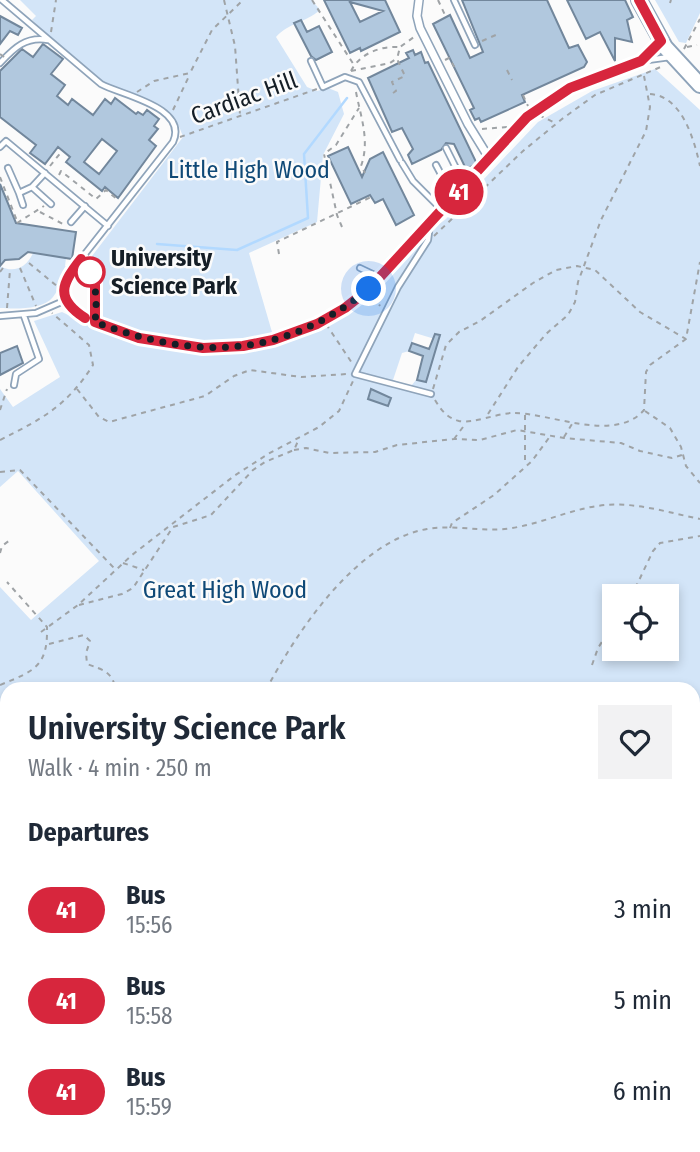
<!DOCTYPE html>
<meta charset="utf-8">
<style>
:root{--surface:#fff;--page:#f2f2f3;--text:#1f2937;--muted:#747a83}
body{margin:0;font-family:"Fira Sans Condensed",sans-serif;background:var(--page);color:var(--text);height:100vh;display:flex;flex-direction:column;font-size:26px;white-space:nowrap}
*{box-sizing:border-box;margin:0}
p{font-size:23px;color:var(--muted)}
.icon{flex:none;width:38px;height:38px;fill:none;stroke:currentColor;stroke-width:2;stroke-linecap:round;stroke-linejoin:round}
.map{position:relative;flex:1;overflow:hidden}
.sheet{position:absolute;left:0px;top:682px;width:700px;height:471px;display:flex;flex-direction:column;background:var(--surface);border-radius:21px 21px 0 0;box-shadow:0 4px 10px #0003}
.sheet>*{flex:none}
.badge{padding:0 14px;border-radius:23px;font-size:24px;line-height:46px}
.fabs{position:absolute;left:602px;top:584px;display:grid;gap:14px}
.fabs a{display:grid;place-items:center;width:77px;height:77px;border-radius:0px;background:var(--surface);box-shadow:0 4px 10px #0003;font-size:35px}
.you{position:absolute;width:35px;height:35px;margin:-18px;border:5px solid #fff;border-radius:50%;background:#1a73e8;box-shadow:0 0 0 10px #1a73e833}
.map>.badge{position:absolute;translate:-50% -50%;box-shadow:0 0 0 4px #fff}
h2{padding:0 28px;font-size:26px;line-height:63px}
.round{display:grid;place-items:center;flex:none;width:74px;height:74px;border-radius:0px;background:var(--page)}
.overview{display:flex;align-items:center;justify-content:space-between;height:119px;padding:0 28px}
h1{font-size:33px;font-weight:600;line-height:52px}
ul{padding:0;list-style:none}
li{display:flex;align-items:center;gap:21px;height:91px;padding:0 28px}
li div{flex:1}
li b{display:block;font-size:26px}
li em{font-style:normal}
li .badge{min-width:77px;font-weight:700;text-align:center}
.map>svg:first-child{display:block}
.green{fill:#d3e5f8;fill-rule:evenodd}
.lines{fill:none;stroke-linecap:round;stroke-linejoin:round}
.stream{stroke:#b2d9ff;stroke-width:2.5}
.building{fill:#b1c8de;stroke:#72879c;stroke-width:2;fill-rule:evenodd}
.service-casing{stroke:#8fa4ba;stroke-width:8}
.pedestrian-casing{stroke:#8fa4ba;stroke-width:10}
.primary-casing{stroke:#8fa4ba;stroke-width:18}
.path{stroke:#9fa3a6;stroke-width:2;stroke-dasharray:5 5;stroke-linecap:butt}
.service{stroke:#fff;stroke-width:4.5}
.pedestrian{stroke:#fff;stroke-width:7}
.primary{stroke:#fff;stroke-width:14}
.path-bridge{stroke:#9fa3a6;stroke-width:2;stroke-dasharray:5 5;stroke-linecap:butt}
.line-casing{stroke:#fff;stroke-width:16}
.line{stroke:#d7263d;stroke-width:10}
.walk{stroke:#151e26;stroke-width:7;stroke-dasharray:0 12.6}
.stop-dot{fill:#fff;stroke:#d7263d;stroke-width:3.5}
.labels{text-anchor:middle;stroke-width:5;stroke-linejoin:round;paint-order:stroke}
.street-label{font-size:24px;fill:#151e26;stroke:#fbfbfb}
.park-label{font-size:24px;fill:#0f4977;stroke:#fbfbfb}
.stop-label{font-size:24px;font-weight:bold;fill:#151e26;stroke:#fbfbfb;text-anchor:start}
</style>
<div class="map">
<svg width="700" height="1152" viewBox="0 0 700 1152">
<rect width="100%" height="100%" fill="#fbfbfb"/>
<path class="green" d="M20,0H312L320,10C305,23 290,22 276,37L307,87L317,91L328,88L338,92L344,114L323,155L317,222L249,253L274,339L317,324L369,289L404,250L446,219L538,122L592,91L655,69L700,110V905L693,919V690H7V1050H0V587L31,620L99,561L18,471L0,487V389L13,407L60,377L34,321L62,312L91,326L102,313V279L92,256L183,137C171,94 132,101 102,81C76,64 54,40 32,20L36,16ZM415,333L438,340L425,382L416,380L411,386L393,380L402,353L409,351ZM614,597H667V649H614Z
M655,0H700V13L686,43L679,42Z
M33,253L66,258L65,266L69,267C63,276 60,288 53,297C43,310 15,309 0,308V266C14,274 27,267 33,253Z
M700,950V1152H638L640,1146H693V971Z
M7,1063V1146H622L621,1152H0V1064Z"/>
<g class="lines">
<path class="stream" d="M157,244L237,250L308,218L304,154L347,98"/>
</g>
<path class="building" d="M324,0H349L360,22L383,11L350,2L351,0H385L400,32L361,51L360,48L350,53Z
M462,0H547L569,48L578,45L587,62L584,67L522,95L525,102L481,122L479,118L475,120L470,110L474,108L433,24L450,15L470,58L483,52Z
M567,0H625L633,17L627,20L632,42L615,38V61L600,32L586,39Z
M0,16L22,28L18,35L10,31L0,44Z
M301,20L307,32L319,26L332,52L316,60L311,56L294,23Z
M43,44L63,59L51,74L65,85L57,96L68,105L72,99L93,115L105,99L111,104L115,98L136,114L138,112L143,115L147,110L159,119L154,126L158,129L149,140L156,146L118,198L105,187L102,191L66,162L70,157L58,147L45,164L30,153L36,145L0,117V71L22,49L33,57ZM102,139L117,151L99,174L84,162Z
M413,50L415,55L421,52L425,63L428,62L477,164L466,169L454,144L446,143L441,150L412,164L408,155L413,149L402,128L392,132L368,78L409,58L406,53Z
M348,147L362,177L370,159L383,152L414,215L396,225L383,199L375,203L370,195L351,204L328,156Z
M0,184L16,223L76,232L72,259L28,252L19,259L5,260L0,266Z
M435,334L440,335L426,382L417,380L423,356L409,351L412,343L429,349Z
M17,346L23,363L0,375V353Z
M371,389L391,398L388,406L368,399Z"/>
<g class="lines">
<g class="service-casing">
<path id="service" d="M2,0L101,84C121,95 189,107 173,142L66,278C65,285 63,292 66,299C78,329 172,348 202,348C225,348 249,345 271,340C308,331 340,312 369,289L527,117L559,94L582,83L641,61L670,57
M454,0L475,45
M311,61L323,87L345,77L359,82L400,160
M642,61L660,42
M0,63C14,48 26,36 48,40
M0,147L6,141L108,226
M446,148L456,168L469,180
M402,163L413,181L442,210
M436,165L443,178L458,193
M8,168L19,193
M32,187L51,204
M23,205L19,193L32,187L45,173
M71,222L85,206
M430,224L428,240L398,287L355,374L431,394
M81,259L95,283V322
M360,268L379,277
M0,316L36,313L66,300
M14,385L16,374L39,359L24,316
M693,1073L700,1038
M693,1092L700,1094
M664,1152L665,1146"/>
</g>
<g class="pedestrian-casing">
<path id="pedestrian" d="M419,0L417,16L420,28L468,124L489,158"/>
</g>
<g class="primary-casing">
<path id="primary" d="M639,0L665,47L700,85
M693,946L700,930
M633,1152L634,1146"/>
</g>
<path class="path" d="M224,0L235,46L240,115
M312,0L354,65
M438,0L445,15
M670,3L671,0
M51,32L56,0
M482,41L498,34
M687,47L697,45
M684,49L700,19
M445,60L449,58L455,68
M507,70L512,80
M351,71C360,53 381,46 399,47
M351,71L390,63L396,59
M137,92L154,81L190,73L212,30L243,0
M356,92C361,118 370,141 361,166L365,173
M393,93L396,91L392,82L405,76L397,59L400,47L414,37
M650,94C682,96 694,139 700,166
M523,95L528,106
M173,110L190,74
M539,115L555,123
M482,129L507,127
M180,137L317,89
M50,166L62,151
M59,175L61,171L96,199L106,190L118,200
M0,177L17,221
M40,212L63,224
M17,223L44,206
M342,227L337,215L324,154L336,145L359,108
M434,236L523,151L562,119L595,95L663,66
M279,254L277,242L371,197
M29,263L58,287
M20,268L36,306
M0,272L3,268
M374,296L380,306
M7,308L10,270
M326,324L352,363
M77,389L99,417L109,422L205,396L234,376L250,370L301,377L347,374
M433,389L446,345L459,332L480,321L533,283L556,270L577,266L595,270L640,312L686,339
M435,400C441,410 447,418 459,421C473,424 494,414 512,413C548,412 615,444 644,410L646,372L650,365L686,339L700,262
M0,410L7,389
M645,411L670,428L681,447L686,466L700,483
M488,414L518,367L546,334L568,315L575,302L578,282L601,220L646,131L650,107L644,76
M525,415V465
M564,437L572,424
M454,439L466,423
M0,440C42,419 67,406 93,365L89,345L52,313
M294,450L306,448L329,453L375,452L397,445L454,439L480,440L517,430L564,438L621,443L640,451L672,458L682,455
M0,472L20,470L114,568
M450,528L452,523L494,495L532,461L551,435
M0,553L2,546L10,540
M123,563L144,570
M631,597L653,551L660,543L700,536
M79,605L122,594L133,588L173,527L211,515L253,470L265,462L294,450L298,441
M41,632L78,605L132,555L234,476L268,454L319,427L339,411L353,381
M49,644L84,635L90,641L86,653L87,664C103,670 112,671 116,690
M592,665L598,648L614,623
M0,685C34,671 48,667 47,627L7,582
M266,690C297,631 357,541 427,529C455,524 483,533 512,528C544,523 573,508 605,505C636,502 670,513 700,519
M0,883L7,880
M0,1056L7,1055
M361,1152L365,1146
M494,1152L496,1146"/>
<use href="#service" class="service"/>
<use href="#pedestrian" class="pedestrian"/>
<use href="#primary" class="primary"/>
<path class="path-bridge" d="M0,54L8,60"/>
</g>
<g class="lines">
<g class="line-casing">
<path id="line" d="M85,318C54,298 62,283 81,259L95,283V322L139,338L203,348L243,346L273,340L317,324L345,308L369,289L527,117L570,88L641,61L661,41L639,0"/>
</g>
<use href="#line" class="line"/>
<path class="walk" d="M90,272L89,270C97,287 97,302 95,322C198,361 281,359 369,289"/>
</g>
<circle class="stop-dot" cx="90" cy="272" r="14"/>
<g class="labels">
<g class="street-label">
<text transform="translate(244 98) rotate(-20)" y="8">Cardiac Hill</text>
</g>
<g class="park-label">
<text x="249" y="178">Little High Wood</text>
<text x="225" y="598">Great High Wood</text>
</g>
<g class="stop-label">
<text x="111" y="266">University<tspan x="111" dy="28">Science Park</tspan></text>
</g>
</g>
</svg>
<div class="fabs">
<a><svg class="icon" aria-label="locate" viewBox="0 0 24 24"><circle cx="12" cy="12" r="6"/><path d="M12 2v4M12 18v4M2 12h4M18 12h4"/></svg></a>
</div>
<div class="you" style="left:369px;top:289px"></div>
<b class="badge" style="left:459px;top:192px;background:#d7263d;color:#fff">41</b>
<section class="sheet">
<div class="overview"><div><h1>University Science Park</h1><p>Walk · 4 min · 250 m</p></div><a class="round"><svg class="icon" aria-label="heart" viewBox="0 0 24 24"><path d="M12 20l-8-8c-3-5 5-10 8-4 3-6 11-1 8 4z"/></svg></a></div>
<h2>Departures</h2>
<ul>
<li><span class="badge" style="background:#d7263d;color:#fff">41</span><div><b>Bus</b><p>15:56</p></div><em>3 min</em></li>
<li><span class="badge" style="background:#d7263d;color:#fff">41</span><div><b>Bus</b><p>15:58</p></div><em>5 min</em></li>
<li><span class="badge" style="background:#d7263d;color:#fff">41</span><div><b>Bus</b><p>15:59</p></div><em>6 min</em></li>
</ul>
</section>
</div>
